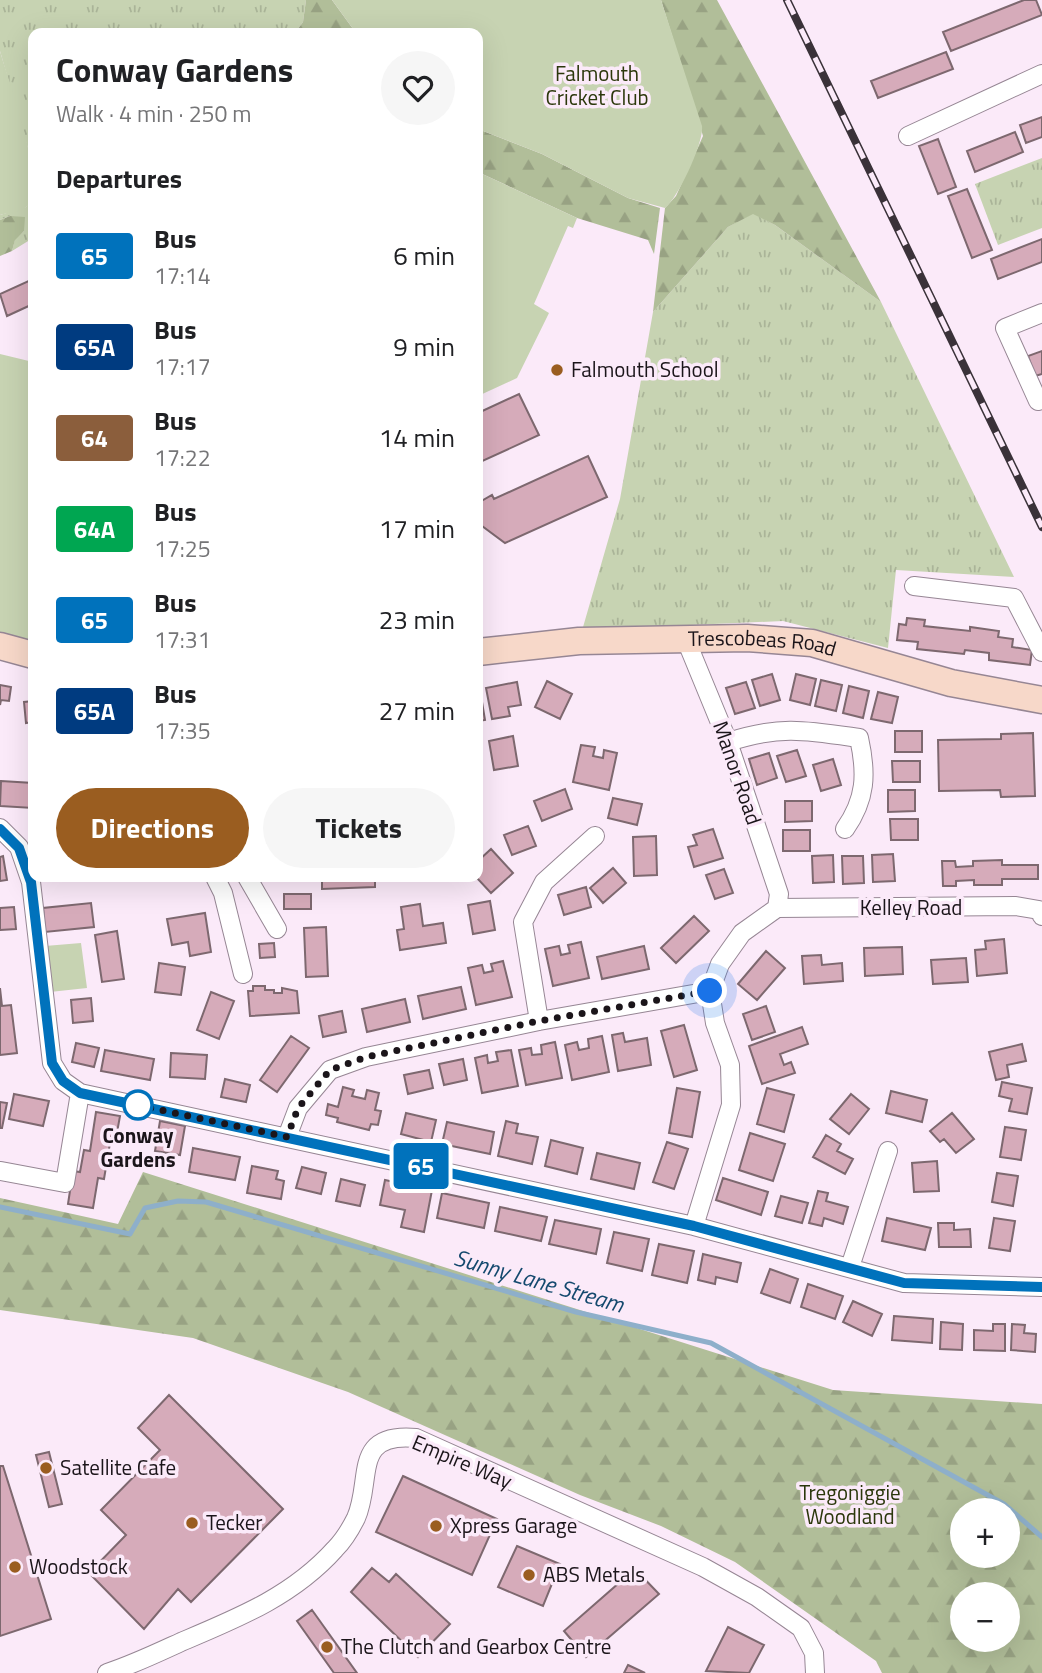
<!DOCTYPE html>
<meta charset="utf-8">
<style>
:root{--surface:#fff;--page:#f6f6f6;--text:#202124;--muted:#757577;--accent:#9a5d20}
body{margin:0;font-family:"Titillium Web",sans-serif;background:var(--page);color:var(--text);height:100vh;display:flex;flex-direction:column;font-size:26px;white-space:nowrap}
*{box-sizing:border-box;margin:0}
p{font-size:23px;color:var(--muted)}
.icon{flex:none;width:38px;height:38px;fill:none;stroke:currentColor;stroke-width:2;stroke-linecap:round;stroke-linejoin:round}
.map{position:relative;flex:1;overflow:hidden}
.sheet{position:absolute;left:28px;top:28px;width:455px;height:854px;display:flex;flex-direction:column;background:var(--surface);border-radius:14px;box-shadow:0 7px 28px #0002}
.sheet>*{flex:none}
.badge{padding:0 14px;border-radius:5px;font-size:24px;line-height:46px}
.tools{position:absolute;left:950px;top:1498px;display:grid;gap:14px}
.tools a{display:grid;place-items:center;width:70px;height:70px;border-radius:50%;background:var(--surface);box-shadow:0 7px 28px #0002;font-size:35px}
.you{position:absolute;width:35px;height:35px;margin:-18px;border:5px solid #fff;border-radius:50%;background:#1a73e8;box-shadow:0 0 0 10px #1a73e833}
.map>.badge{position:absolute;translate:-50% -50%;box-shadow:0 0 0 4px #fff}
h2{padding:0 28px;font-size:26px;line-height:63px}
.round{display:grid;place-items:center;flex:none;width:74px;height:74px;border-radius:37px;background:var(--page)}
.headline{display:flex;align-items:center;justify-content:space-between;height:119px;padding:0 28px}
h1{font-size:33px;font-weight:700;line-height:52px}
.primary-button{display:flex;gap:14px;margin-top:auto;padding:14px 28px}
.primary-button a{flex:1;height:80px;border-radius:42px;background:var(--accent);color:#fff;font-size:28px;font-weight:700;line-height:80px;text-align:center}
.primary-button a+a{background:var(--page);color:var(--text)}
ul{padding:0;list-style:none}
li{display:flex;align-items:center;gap:21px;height:91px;padding:0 28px}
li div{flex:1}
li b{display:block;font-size:26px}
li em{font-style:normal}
li .badge{min-width:77px;font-weight:700;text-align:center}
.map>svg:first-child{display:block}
.grass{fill:url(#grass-tufts)}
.forest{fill:url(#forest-firs);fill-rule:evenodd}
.park{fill:#c7d3b2}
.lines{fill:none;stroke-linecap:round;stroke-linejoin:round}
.stream{stroke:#8eafca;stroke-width:5}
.building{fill:#d6abba;stroke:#7d686f;stroke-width:2}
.street-casing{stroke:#968694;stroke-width:20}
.secondary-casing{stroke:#968694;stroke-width:29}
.street{stroke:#fff;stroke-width:18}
.secondary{stroke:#f7d8c9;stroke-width:26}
.rail-casing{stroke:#3a3239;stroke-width:8}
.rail{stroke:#fbeaf9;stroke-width:5;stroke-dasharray:16;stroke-linecap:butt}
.line-casing{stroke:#fff;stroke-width:16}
.line{stroke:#0072bc;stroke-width:10}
.walk{stroke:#1b151a;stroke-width:7;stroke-dasharray:0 12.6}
.poi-dot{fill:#9a5d20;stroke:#fbeaf9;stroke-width:2.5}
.stop-dot{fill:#fff;stroke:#0072bc;stroke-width:3.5}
.labels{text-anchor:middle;stroke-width:7;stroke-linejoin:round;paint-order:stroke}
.park-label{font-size:21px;fill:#2b370b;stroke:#fbeaf9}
.poi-label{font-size:21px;fill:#1b151a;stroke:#fbeaf9;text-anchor:start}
.street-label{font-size:21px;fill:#1b151a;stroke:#fbeaf9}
.stop-label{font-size:21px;font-weight:bold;fill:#1b151a;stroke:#fbeaf9}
.water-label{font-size:23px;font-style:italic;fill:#14496e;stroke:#fbeaf9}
</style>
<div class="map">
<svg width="1042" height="1673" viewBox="0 0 1042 1673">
<defs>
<pattern id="grass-tufts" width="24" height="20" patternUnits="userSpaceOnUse" patternTransform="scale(1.75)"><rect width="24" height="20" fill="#c7d3b2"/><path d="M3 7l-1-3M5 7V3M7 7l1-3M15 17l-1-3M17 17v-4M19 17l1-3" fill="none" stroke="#aab498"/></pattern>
<pattern id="forest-firs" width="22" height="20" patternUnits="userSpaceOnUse" patternTransform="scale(1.75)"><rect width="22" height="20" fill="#b1be99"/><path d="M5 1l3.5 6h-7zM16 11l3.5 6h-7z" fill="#98a283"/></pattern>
</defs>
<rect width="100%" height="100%" fill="#fbeaf9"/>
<path class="grass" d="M0,0H306L303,22L295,33H33V166L0,51Z
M1042,158V228L998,245L975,184Z
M33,197V238L12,251L15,239L24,231L10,216L0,220V215L26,207Z
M753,213L775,225L881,302L1014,577L896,570L888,648L783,621L668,626L579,641L620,499L653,312L728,227Z"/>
<path class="forest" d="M306,0H332L356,33H295L303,22Z
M661,0H717L881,302L775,225L753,214L728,227L653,312L665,208L676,196L703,136Z
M478,129L542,154L628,198L660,208L654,254L648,240L577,218L478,172Z
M10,216L25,217L24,231L15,240L12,251L0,256V220Z
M143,1172L833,1390L1042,1404V1673H882L876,1661L735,1562L661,1526L580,1495L348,1392L193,1338L0,1310V1198L118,1224ZM962,1510H1008V1556H962ZM962,1594H1008V1640H962Z"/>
<path class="park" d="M332,0H661L702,126C704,143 678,198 665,208L628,198L542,154L478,129V33H356Z
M0,51C7,77 50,191 26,207C20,212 7,213 0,215Z
M478,172L577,218L573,228L568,226L534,304L549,313L517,378L478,396Z
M0,354L33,362V652L0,642Z
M81,943L87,988L50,992L45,946Z"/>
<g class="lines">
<path class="stream" d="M0,1207L130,1234L145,1208L178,1201L206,1202L576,1312L711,1343L1004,1504L1042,1537"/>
</g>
<path class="building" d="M1024,0H1036L1042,15L951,51L943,32Z
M946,52L953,69L878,98L871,81Z
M1042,117V137L1026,143L1020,125Z
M1015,132L1023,152L975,172L967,151Z
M938,139L956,187L938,194L919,146Z
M967,189L992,250L972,258L948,196Z
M1042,239V262L998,279L991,259Z
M33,279V304L7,316L0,294Z
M1042,351V374L1035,376L1028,356Z
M519,394L539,435L478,463V413Z
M588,456L607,497L505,543L478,523V503L492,495L494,499Z
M907,618L925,620L924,626L970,631V627L999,631L998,637L1013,639L1012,647L1032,650L1030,665L989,660V653L965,650L964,654L917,649L918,642L897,640L899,624L906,625Z
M772,674L780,700L760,706L752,680Z
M796,674L816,679L810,705L790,700Z
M821,680L842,685L836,711L815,706Z
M547,681L572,694L560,719L535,707Z
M517,682L521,705L508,707L510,716L492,719L486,688Z
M746,682L755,708L735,714L726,688Z
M0,685L11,687L9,701L1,700L0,705Z
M849,686L869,691L863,718L843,713Z
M480,690L485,720L478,721V691Z
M878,692L898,697L892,723L871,719Z
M33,701V722L26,723L24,702Z
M895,731H922V752H895Z
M1033,733L1035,796L1001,797L1000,790L939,791L938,740L1001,739V734Z
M513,736L518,766L494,770L489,741Z
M581,745L595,747L593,756L603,758L604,750L617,753L609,790L573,782Z
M797,750L806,776L786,782L777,756Z
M769,753L777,778L757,785L749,759Z
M833,759L841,785L821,791L813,765Z
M892,761H920V782H893Z
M1,781L33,783V808L0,806Z
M565,789L572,809L542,821L534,801Z
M888,790H915V811L888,812Z
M613,798L642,804L637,825L608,818Z
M785,801H812V821L785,822Z
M890,819H918V840H891Z
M528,826L536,846L512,855L504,835Z
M713,829L723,858L694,867L688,847L697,845L693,835Z
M783,830H810V851H783Z
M656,836L657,875L634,876L633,837Z
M491,849L513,873L491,893L476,877L478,861Z
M893,854L895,881L873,882L872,855Z
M833,855L834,882L813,883L812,856Z
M3,856L7,880L0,881V857Z
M842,856H863L864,883L843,884Z
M1002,860V865H1038V879H1002V885H974V880L956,881V886H943L942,861H955L956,867L973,866V861Z
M613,868L626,883L603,903L590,888Z
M724,869L733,893L715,899L706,875Z
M322,877H375V887L322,889Z
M586,887L591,907L564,915L558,895Z
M284,894H311V909H284Z
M490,901L495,930L473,934L468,905Z
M91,903L94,927L45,932L43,908Z
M420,904L423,926L443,923L446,943L400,950L397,930L404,929L401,907Z
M14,907L16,929L0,930V908Z
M205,913L211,952L190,956L188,942L172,945L167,919Z
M694,916L709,931L676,963L661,948Z
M326,927L328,976L306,977L304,928Z
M117,931L124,979L102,982L95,935Z
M1004,939L1007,973L977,976L975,950L986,949L985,941Z
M581,942L589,978L553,986L545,949L559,946L561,955L570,953L568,945Z
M274,943L275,957L260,958L259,944Z
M644,946L649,969L602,979L597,957Z
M902,947L903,974L865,976L864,948Z
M766,951L785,968L757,1000L738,984Z
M821,955L822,965L842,963L843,981L804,984L802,956Z
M966,958L968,982L933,984L931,960Z
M503,961L512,997L476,1005L468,968L482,965L484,973L493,971L491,964Z
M159,963L185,967L181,995L155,992Z
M253,986H265V990H274V993H282V988L297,991L299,1013L250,1016L248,991H253Z
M461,987L466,1009L423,1019L418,996Z
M0,988L2,1006L11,1005L17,1053L0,1055Z
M211,992L234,1001L219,1039L197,1030Z
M91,998L93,1021L73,1023L71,1000Z
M405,999L410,1022L367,1032L362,1009Z
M766,1006L775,1032L752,1040L743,1014Z
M342,1011L346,1032L323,1037L319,1016Z
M684,1025L697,1070L674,1077L661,1031Z
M802,1027L808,1044L780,1054L784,1065L791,1062L795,1073L762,1084L749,1046Z
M623,1033L625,1042L647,1038L651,1065L618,1071L612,1035Z
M291,1036L309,1048L277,1092L260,1080Z
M602,1036L609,1072L572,1080L565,1045L577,1042L579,1050L589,1048L588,1039Z
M555,1042L562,1078L526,1085L519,1050L531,1048L532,1055L542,1054L541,1045Z
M76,1043L99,1048L94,1067L72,1062Z
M1022,1044L1026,1061L1007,1065L1009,1077L996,1080L989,1052Z
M105,1050L154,1059L150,1080L101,1071Z
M511,1050L518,1086L482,1093L475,1058L487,1055L488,1063L498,1061L496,1052Z
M171,1053L207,1055L205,1079L170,1077Z
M463,1059L467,1080L444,1085L439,1064Z
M429,1070L433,1088L408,1094L404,1075Z
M225,1079L250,1085L246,1102L221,1097Z
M1002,1082L1032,1088L1027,1114L1009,1111L1012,1099L999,1096Z
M343,1087L354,1090L352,1096L365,1099L367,1090L379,1093L375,1110L381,1111L378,1125L371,1124L369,1130L337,1122L338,1118L326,1115L328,1104L338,1107Z
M677,1088L700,1092L692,1137L669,1133Z
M767,1088L794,1095L784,1132L757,1124Z
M891,1091L927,1100L922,1122L886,1113Z
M14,1094L49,1101L43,1126L9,1119Z
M851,1094L869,1109L849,1134L830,1119Z
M0,1102L7,1103L2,1128H0Z
M96,1112L120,1116L116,1138L111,1137L104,1179L98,1178L93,1208L68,1204L73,1171L80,1172L84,1150L90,1151Z
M406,1113L436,1120L431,1142L401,1134Z
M952,1113L974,1139L956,1153L944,1139L940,1142L930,1131Z
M160,1121L185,1126L180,1155L155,1151Z
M506,1121L518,1124L516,1133L538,1137L532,1164L498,1156Z
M447,1122L494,1132L490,1154L442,1144Z
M1005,1127L1026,1130L1021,1160L1000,1157Z
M750,1133L785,1144L773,1181L739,1170Z
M826,1135L841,1144L837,1151L853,1159L845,1174L813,1157Z
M551,1140L583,1148L577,1174L545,1166Z
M667,1142L688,1149L674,1189L653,1182Z
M193,1148L240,1157L235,1180L189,1172Z
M597,1153L640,1163L634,1189L591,1179Z
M937,1161L939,1191L914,1192L912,1163Z
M252,1166L278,1171L276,1179L284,1181L281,1199L247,1193Z
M302,1167L326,1173L321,1194L296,1188Z
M997,1173L1018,1176L1013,1206L992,1202Z
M723,1178L768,1192L761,1215L716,1200Z
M341,1179L365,1185L360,1206L336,1201Z
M385,1180L432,1190L424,1232L401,1227L405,1210L380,1205Z
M818,1191L828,1193L826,1201L848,1207L843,1224L824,1218L822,1226L809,1223Z
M442,1193L489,1203L484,1228L437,1218Z
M781,1196L808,1203L802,1223L775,1216Z
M500,1207L547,1217L541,1241L495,1231Z
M887,1218L931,1228L925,1250L882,1241Z
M994,1218L1015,1221L1010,1251L989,1248Z
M555,1220L601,1229L596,1254L549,1244Z
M938,1223H954V1230L970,1229L971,1247H939Z
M614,1232L649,1239L642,1271L607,1263Z
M659,1244L694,1251L687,1283L652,1275Z
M703,1254L741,1263L737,1282L716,1277L715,1284L698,1280Z
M770,1269L798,1279L790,1303L761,1293Z
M808,1284L843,1296L835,1319L801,1307Z
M853,1301L882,1314L872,1336L843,1322Z
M894,1316L933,1319L932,1343L892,1340Z
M941,1322L963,1324L962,1350L940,1349Z
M993,1324H1005V1351L974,1350V1330L993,1331Z
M1012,1324L1025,1325L1024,1333L1036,1334L1035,1352L1011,1350Z
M169,1395L283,1509L191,1602L178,1589L144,1629L89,1573L126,1535L101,1510L160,1450L138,1428Z
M49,1452L62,1504L49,1507L36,1455Z
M0,1466H3L51,1619L0,1636Z
M403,1476L497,1519L472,1575L376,1532Z
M517,1546L560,1564L543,1606L498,1587Z
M372,1568L389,1582L396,1574L450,1624L418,1657L351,1592Z
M635,1569L659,1594L586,1657L564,1631Z
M312,1610L357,1673H334L297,1621Z
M728,1627L764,1645L749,1673L706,1671Z
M628,1665L645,1673H624Z"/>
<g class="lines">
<g class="street-casing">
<path id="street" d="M908,136L1042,74
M1042,313L1005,328L1038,401L1042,400
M914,586L1014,598L1042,652
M686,640L728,742L779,894L777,908
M728,742C781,725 805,730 859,738C867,774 866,799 845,829
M0,828L19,847L31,882L52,1063L63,1081L80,1093L694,1226L904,1283L1042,1287
M215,877L223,893L243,974
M247,877L277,929
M777,908L1016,906L1039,910L1042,916
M539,1021L523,922L544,882L595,836
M287,1137L298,1108L330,1070L366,1057L539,1021L710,991
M1,1171L65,1183L80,1093
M694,1226L731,1105L730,1065L715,1023L710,991L720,964L742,933L777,908
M850,1267L888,1151
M107,1673C132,1665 157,1653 181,1642C238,1618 293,1596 335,1549C343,1541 351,1528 356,1518C373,1480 351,1432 416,1438L703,1567L757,1597L801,1628L814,1653L815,1673"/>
</g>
<g class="secondary-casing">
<g id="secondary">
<path d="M0,646L33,655"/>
<path id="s1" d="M478,652L579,641L747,638L812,643L951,683L1042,700"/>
</g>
</g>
<use href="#street" class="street"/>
<use href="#secondary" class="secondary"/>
<g class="rail-casing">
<path id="rail" d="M787,0L1042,527"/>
</g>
<use href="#rail" class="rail"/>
</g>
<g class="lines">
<g class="line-casing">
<path id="line" d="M0,829L19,848L31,882L52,1063L63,1081L80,1093L694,1226L904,1283L1042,1287"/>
</g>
<use href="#line" class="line"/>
<path class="walk" d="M138,1105L132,1104L287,1137L298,1108L330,1070L366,1057L539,1021L710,991"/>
</g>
<g class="poi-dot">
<circle cx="557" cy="370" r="7"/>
<circle cx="46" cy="1468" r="7"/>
<circle cx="192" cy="1523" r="7"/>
<circle cx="436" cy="1526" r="7"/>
<circle cx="15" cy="1567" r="7"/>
<circle cx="529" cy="1575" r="7"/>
<circle cx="327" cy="1647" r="7"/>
</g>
<circle class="stop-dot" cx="138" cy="1105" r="14"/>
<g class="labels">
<g class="park-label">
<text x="597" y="81">Falmouth<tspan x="597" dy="24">Cricket Club</tspan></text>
<text x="850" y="1500">Tregoniggie<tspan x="850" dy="24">Woodland</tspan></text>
</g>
<g class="poi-label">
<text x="571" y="377">Falmouth School</text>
<text x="60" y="1475">Satellite Cafe</text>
<text x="206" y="1530">Tecker</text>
<text x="450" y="1533">Xpress Garage</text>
<text x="29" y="1574">Woodstock</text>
<text x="543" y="1582">ABS Metals</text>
<text x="341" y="1654">The Clutch and Gearbox Centre</text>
</g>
<g class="street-label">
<text dy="7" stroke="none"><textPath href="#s1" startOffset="285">Trescobeas Road</textPath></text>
<text transform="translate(737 773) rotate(71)" y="7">Manor Road</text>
<text x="911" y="915">Kelley Road</text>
<text transform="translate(462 1462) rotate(23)" y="7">Empire Way</text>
</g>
<g class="stop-label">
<text x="138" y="1143">Conway<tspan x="138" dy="24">Gardens</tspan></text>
</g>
<g class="water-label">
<text transform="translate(539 1281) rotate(16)" y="8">Sunny Lane Stream</text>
</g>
</g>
</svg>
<div class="tools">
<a>+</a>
<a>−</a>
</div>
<div class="you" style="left:710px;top:991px"></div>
<b class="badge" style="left:421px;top:1166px;background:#0072bc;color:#fff">65</b>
<section class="sheet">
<div class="headline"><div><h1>Conway Gardens</h1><p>Walk · 4 min · 250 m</p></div><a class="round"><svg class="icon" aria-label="heart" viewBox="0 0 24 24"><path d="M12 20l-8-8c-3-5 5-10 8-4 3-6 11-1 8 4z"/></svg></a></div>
<h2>Departures</h2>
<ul>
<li><span class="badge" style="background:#0072bc;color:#fff">65</span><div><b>Bus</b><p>17:14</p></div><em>6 min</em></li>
<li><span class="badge" style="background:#003b80;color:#fff">65A</span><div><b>Bus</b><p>17:17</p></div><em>9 min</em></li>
<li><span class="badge" style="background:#8b5e3c;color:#fff">64</span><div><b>Bus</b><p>17:22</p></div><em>14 min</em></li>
<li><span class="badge" style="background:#00a651;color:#fff">64A</span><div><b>Bus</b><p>17:25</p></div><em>17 min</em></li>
<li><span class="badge" style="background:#0072bc;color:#fff">65</span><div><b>Bus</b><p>17:31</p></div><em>23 min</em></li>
<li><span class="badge" style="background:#003b80;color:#fff">65A</span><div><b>Bus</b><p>17:35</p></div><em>27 min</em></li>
</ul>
<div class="primary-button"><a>Directions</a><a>Tickets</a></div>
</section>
</div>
